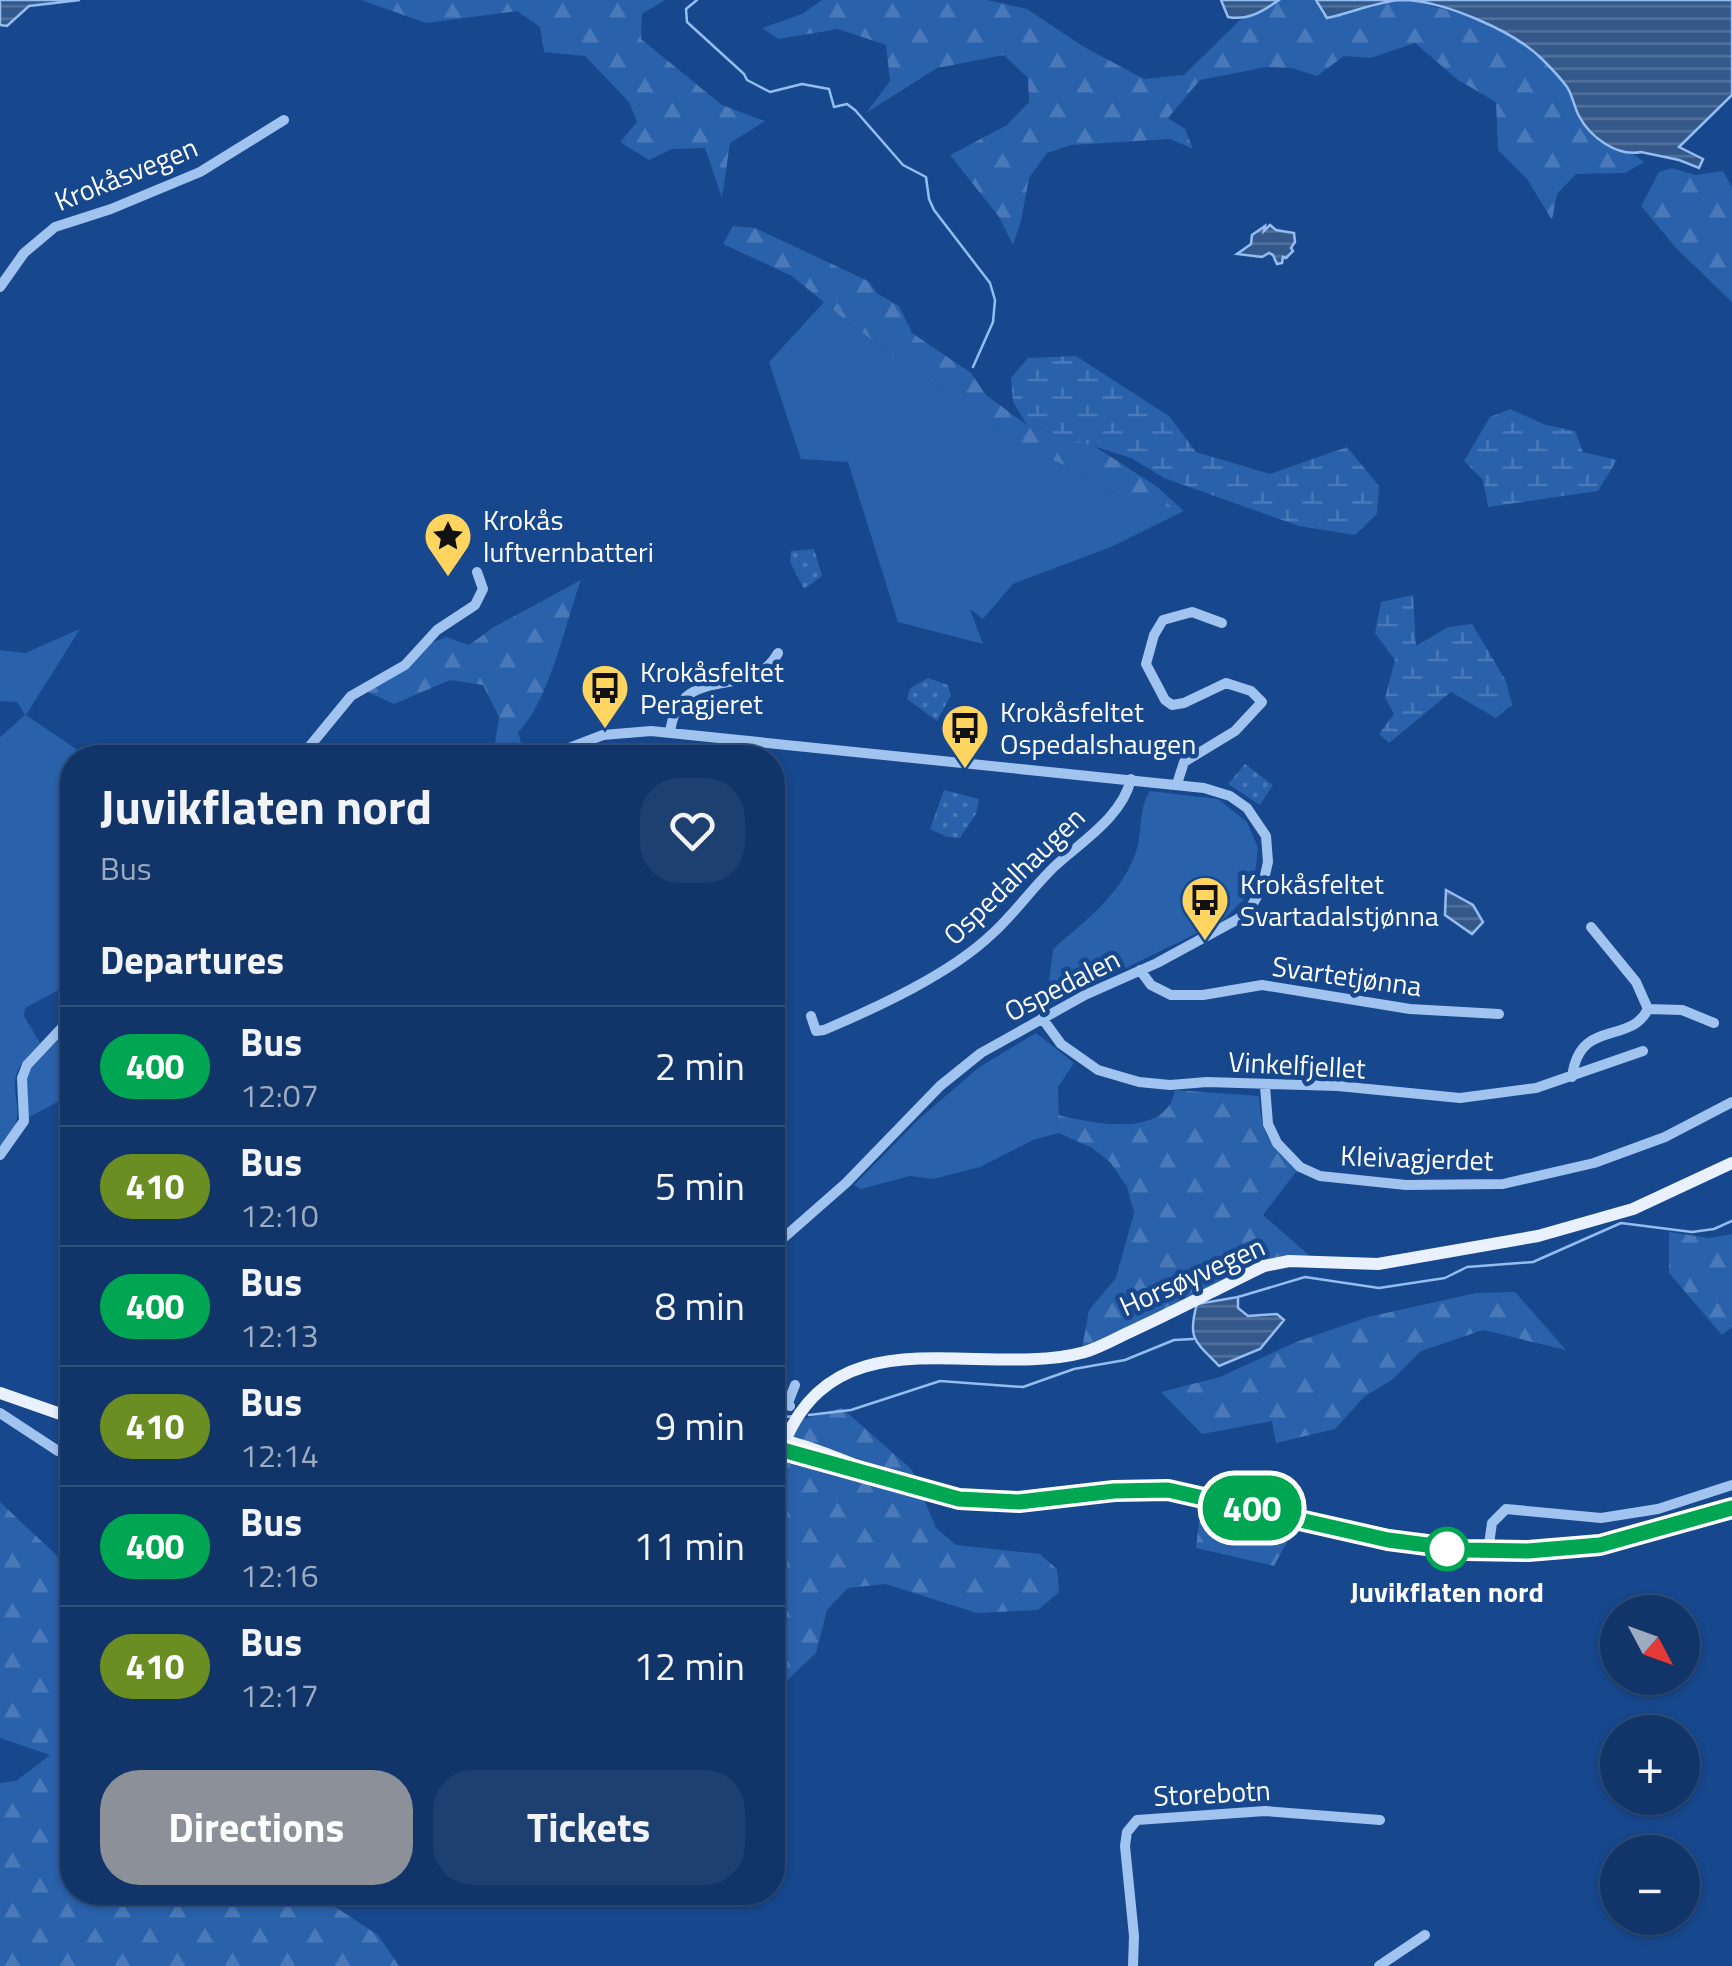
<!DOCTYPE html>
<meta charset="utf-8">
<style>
:root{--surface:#113569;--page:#1e4071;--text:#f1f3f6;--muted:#9cabc0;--line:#30507d;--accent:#8c9099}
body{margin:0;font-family:"Titillium Web",sans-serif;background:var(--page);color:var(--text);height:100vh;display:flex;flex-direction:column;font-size:38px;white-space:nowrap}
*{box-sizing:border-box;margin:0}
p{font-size:32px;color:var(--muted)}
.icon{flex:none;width:55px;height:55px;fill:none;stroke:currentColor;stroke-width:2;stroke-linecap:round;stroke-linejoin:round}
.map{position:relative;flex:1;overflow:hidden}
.sheet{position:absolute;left:60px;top:745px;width:725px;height:1160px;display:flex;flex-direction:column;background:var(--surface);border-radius:40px;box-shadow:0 2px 8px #0004,0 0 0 2px var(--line)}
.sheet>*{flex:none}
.badge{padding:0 20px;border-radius:32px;font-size:35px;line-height:65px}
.needle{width:65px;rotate:131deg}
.buttons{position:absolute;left:1600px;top:1595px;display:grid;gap:20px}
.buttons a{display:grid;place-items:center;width:100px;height:100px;border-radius:50%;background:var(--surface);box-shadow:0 2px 8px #0004,0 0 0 2px var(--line);font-size:50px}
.map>.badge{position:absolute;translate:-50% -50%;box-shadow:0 0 0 5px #fff}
h2{padding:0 40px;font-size:38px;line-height:90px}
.round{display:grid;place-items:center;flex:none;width:105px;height:105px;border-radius:40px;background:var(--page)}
.headline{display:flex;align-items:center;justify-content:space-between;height:170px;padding:0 40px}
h1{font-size:48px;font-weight:700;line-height:75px}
.primary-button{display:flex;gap:20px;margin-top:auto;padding:20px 40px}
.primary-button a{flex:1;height:115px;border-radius:40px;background:var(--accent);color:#fff;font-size:40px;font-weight:700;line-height:115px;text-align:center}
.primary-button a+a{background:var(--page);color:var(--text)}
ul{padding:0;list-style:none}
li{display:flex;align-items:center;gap:30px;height:120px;padding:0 40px;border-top:2px solid var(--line)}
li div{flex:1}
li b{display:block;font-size:38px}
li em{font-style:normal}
li .badge{min-width:110px;font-weight:700;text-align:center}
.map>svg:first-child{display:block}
.grass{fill:#2961ab}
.forest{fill:url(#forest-firs)}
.wetland{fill:url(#wetland-marsh)}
.park{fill:url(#park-dots)}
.water{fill:url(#water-rules);stroke:#94bdf1;stroke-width:2.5}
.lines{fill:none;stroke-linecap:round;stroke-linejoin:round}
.stream{stroke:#94bdf1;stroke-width:2.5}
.minor{stroke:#a1c3ef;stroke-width:10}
.major{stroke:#e9f1ff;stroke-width:12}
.line-casing{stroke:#fff;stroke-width:22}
.line{stroke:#00a651;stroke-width:15}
.stop-dot{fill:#fff;stroke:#00a651;stroke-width:5}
.labels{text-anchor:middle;stroke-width:9;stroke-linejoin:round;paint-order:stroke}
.street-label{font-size:28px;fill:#fff;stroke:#17478c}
.poi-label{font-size:28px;fill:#fff;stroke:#17478c;text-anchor:start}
.stop-label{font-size:28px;font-weight:bold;fill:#fff;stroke:#17478c}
</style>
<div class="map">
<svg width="1732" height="1966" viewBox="0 0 1732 1966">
<defs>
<pattern id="forest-firs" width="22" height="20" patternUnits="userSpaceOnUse" patternTransform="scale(2.5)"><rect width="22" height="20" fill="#2961ab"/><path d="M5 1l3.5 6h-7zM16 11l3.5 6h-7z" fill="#4979b8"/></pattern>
<pattern id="wetland-marsh" width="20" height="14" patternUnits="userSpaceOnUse" patternTransform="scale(2.5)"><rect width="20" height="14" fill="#2961ab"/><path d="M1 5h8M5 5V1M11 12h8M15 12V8" fill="none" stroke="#4979b8"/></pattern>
<pattern id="park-dots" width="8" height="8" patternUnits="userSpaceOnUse" patternTransform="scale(2.5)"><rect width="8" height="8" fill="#2961ab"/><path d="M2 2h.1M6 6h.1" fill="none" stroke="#4979b8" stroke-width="1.8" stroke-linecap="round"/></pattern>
<pattern id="water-rules" width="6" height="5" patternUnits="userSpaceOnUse" patternTransform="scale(2.5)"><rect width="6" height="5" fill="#35588b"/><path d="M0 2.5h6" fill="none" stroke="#53719c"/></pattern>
</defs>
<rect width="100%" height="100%" fill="#17478c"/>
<path class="grass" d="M825,301L854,327L1021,446L1073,469L1110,493L1184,511L1111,547L1013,584L983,619L970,609L983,644L898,622L848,462L801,459L769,362Z
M80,629L26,715L88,757L72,758V983L25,1008L24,1016L40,1043C34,1051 24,1059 19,1068C5,1094 34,1114 0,1150V737L25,715L17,702L0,701V650L25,653Z
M1150,791L1218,799L1247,822L1258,848L1253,890L1222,921L1046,1007L1053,949C1086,920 1126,891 1138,845C1142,826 1139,808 1150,791Z
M72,1024V1094L28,1118L25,1073Z
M1036,1033L1074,1063L1058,1087L1059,1133L1033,1140L980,1167L933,1179L910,1176L861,1189L854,1185L920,1118L978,1068Z"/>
<path class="forest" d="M361,0H665L642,14L641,39L722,105L765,121L730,143L722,198L705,148L672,149L649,160L620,142L637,122L629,102L585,56L544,52L540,27L517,11L426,23Z
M822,0H987L1027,9L1084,47L1144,79L1184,75L1240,20L1262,12L1279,0H1316L1323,15C1349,14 1373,4 1399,1C1414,0 1430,6 1444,9C1495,23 1532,44 1566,86C1577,100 1578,119 1591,133C1607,149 1629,148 1644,162L1625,173L1576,174L1557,194L1552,220L1527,179L1498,150L1496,102L1458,80L1415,43L1371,58L1344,56L1317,76L1292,68L1266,67L1200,80L1168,118L1185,129L1193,149L1170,139L1071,145L1047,153L1029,178L1021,221L1013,245L999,217L950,155L1007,125L1029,102L1028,78L1004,55L937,68L866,113L890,81L886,45L838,29L779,39L762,28L802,14Z
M1672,168L1695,175L1723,171L1732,187V302L1677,249L1641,206L1659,172Z
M733,226L755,228L868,281L878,294L899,306L912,333L971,373L986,395L1027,425L1094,446L1156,486L1184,511L1110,493L1073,469L1021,446L854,327L792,276L723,244Z
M581,580C566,621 549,703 518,732L525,757H493L499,717L483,685L450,680L394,704L363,690L424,646L446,637L469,645L494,627Z
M1175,1090L1259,1096C1262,1137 1268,1143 1299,1168L1263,1215L1311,1257L1268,1260L1243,1269L1155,1315L1082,1348L1089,1310L1116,1278L1134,1213L1127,1187L1110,1162L1092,1148L1059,1133L1058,1115C1092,1123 1166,1140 1175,1090Z
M1669,1232L1710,1238L1732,1234V1327L1722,1335L1669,1273Z
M1515,1292L1566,1350L1483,1330L1421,1351L1392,1380L1365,1396L1335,1429L1276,1443L1272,1421L1202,1434L1161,1392L1220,1377L1296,1342L1368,1317L1476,1293Z
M842,1408L912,1470L936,1528L956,1545L1040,1554L1057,1569L1059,1592L1038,1610L977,1613L886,1584L848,1588L827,1610L816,1653L784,1683L773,1686V1424L793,1422Z
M0,1502L72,1570V1892L314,1893L378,1935L399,1966H0V1783L16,1781L50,1755L0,1738Z
M1199,1521L1287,1542L1274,1566L1196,1548Z"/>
<path class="wetland" d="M1076,356L1169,416L1196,452L1270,474L1347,447L1379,486L1377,514L1355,535L1299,526L1164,478L1131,458L1027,425L1013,402L1011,378L1028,358Z
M1510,409L1546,425L1575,431L1583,452L1617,460L1598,491L1488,507L1483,480L1464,461L1490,417Z
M1413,595L1416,646L1448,627L1472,624L1506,681L1512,705L1496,718L1451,692L1389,743L1379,734L1394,714L1385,698L1395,660L1375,633L1381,602Z"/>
<path class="park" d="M814,549L822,576L804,589L790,562L791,551Z
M928,678L948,685L951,695L937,721L907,699L910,688Z
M1245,764L1273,785L1260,805L1228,784Z
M944,790L979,799L976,814L960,838L947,837L930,829Z"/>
<path class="water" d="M0,0H80L29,6L7,26L0,25Z
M1221,0H1279C1263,11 1248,21 1228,17Z
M1316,0H1732V95L1679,147L1703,159L1699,168L1679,160L1641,152C1617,157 1590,137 1579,116C1574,107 1573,96 1567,87C1560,77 1550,67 1542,59C1514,31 1442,0 1402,0C1377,1 1352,13 1327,18Z
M1270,225L1276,230L1294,233L1295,242L1291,248L1293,251L1286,258L1283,257L1282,263L1277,264L1273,255L1269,253L1262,257L1237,254L1251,244L1252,235L1265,226L1264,231Z
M1446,890L1473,905L1483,922L1472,934L1445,915Z
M1238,1297V1308L1248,1316L1277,1314L1284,1320L1260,1349L1219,1366C1195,1341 1187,1339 1197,1304Z"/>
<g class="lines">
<path class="stream" d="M697,0L686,9L687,22L744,74L747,80L770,92L802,84L829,89L834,107L847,104L855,110L903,165L926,177L929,199L934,210L990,283L995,300L993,322L973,367
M1238,1297L1305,1277L1379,1288L1445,1278L1467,1267L1533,1262L1621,1223L1692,1232L1714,1229L1732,1221
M809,1415L851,1410L940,1381L1023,1387L1074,1369L1125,1360L1174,1340L1193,1339
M772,1418L796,1416"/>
<path class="minor" d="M0,287L24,253L55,227L111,209L200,172L284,120
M670,733C679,659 751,703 778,653
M300,758L351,696L405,665L437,630L475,605L483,589L477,572
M543,758L603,735L651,731L1204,788L1230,796L1247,808L1266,836L1268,862L1262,888L1251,907L1238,919L1157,963L1085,995L981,1053L940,1086L846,1183L772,1248
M714,758L718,739
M1177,784L1184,762L1235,731L1262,702L1251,691L1226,683L1184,703L1172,705L1165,700L1146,664L1154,635L1163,620L1192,612L1222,623
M1140,970L1151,985L1171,995H1203L1262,985L1410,1009L1499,1014
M1648,1009L1682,1010L1714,1023
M811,1016L816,1031L824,1030C878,1007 950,974 992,934C1015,913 1033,887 1055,866C1082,841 1122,817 1131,779
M1042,1018L1061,1044L1098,1070L1139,1082L1170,1085L1207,1082L1338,1086L1460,1098L1536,1088L1643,1051
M1572,1077C1580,1017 1630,1046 1648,1009L1636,982L1591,927
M1265,1086L1268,1124L1277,1143L1300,1167L1320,1176L1406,1185L1503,1184L1594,1163L1665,1137L1732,1102
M0,1155L24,1121L22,1078L27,1065L72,1017
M790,1406L788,1403L795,1385
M0,1413L58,1451L72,1455
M1488,1551L1492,1523L1506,1509L1601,1518L1658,1509L1732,1485
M1133,1966L1134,1936L1125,1846L1127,1832L1137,1820L1265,1811L1380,1820
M1379,1966L1425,1935"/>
<path class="major" d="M0,1393L72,1418
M772,1438C838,1451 895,1489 960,1499C1029,1510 1096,1484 1165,1490C1235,1496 1304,1522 1373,1537C1502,1566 1609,1549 1732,1508
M789,1451L785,1441C839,1312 983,1380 1085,1352C1102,1347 1118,1337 1134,1330C1178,1310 1220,1287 1264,1266L1289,1261L1378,1264L1538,1236L1633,1209L1732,1163"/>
</g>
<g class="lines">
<g class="line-casing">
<path id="line" d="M772,1447L959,1499L1019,1502L1114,1491L1168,1490L1388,1540L1466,1550L1528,1551L1600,1545L1732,1508"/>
</g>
<use href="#line" class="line"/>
</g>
<defs>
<g id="sight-pin" transform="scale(2.5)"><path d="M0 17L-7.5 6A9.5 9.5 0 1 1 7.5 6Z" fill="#ffd45f" stroke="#17478c"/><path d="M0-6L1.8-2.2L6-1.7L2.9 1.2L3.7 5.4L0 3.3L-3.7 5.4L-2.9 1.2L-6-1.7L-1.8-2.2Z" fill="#111"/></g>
<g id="bus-pin" transform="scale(2.5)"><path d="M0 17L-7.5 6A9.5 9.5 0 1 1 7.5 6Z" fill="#ffd45f" stroke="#17478c"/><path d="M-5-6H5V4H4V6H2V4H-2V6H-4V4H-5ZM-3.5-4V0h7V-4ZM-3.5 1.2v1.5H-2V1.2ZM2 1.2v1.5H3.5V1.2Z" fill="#111"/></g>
</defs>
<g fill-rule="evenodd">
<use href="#sight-pin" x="448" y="536"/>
<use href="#bus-pin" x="605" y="688"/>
<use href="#bus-pin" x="965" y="728"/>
<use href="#bus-pin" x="1205" y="900"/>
</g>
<circle class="stop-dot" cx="1447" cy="1549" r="20"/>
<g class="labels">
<g class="street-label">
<text transform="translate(126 174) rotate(-22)" y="10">Krokåsvegen</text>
<text transform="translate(1014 876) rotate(-44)" y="10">Ospedalhaugen</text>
<text transform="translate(1347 976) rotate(8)" y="10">Svartetjønna</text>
<text transform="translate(1062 985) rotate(-27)" y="10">Ospedalen</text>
<text transform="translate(1297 1065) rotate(3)" y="10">Vinkelfjellet</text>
<text transform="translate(1417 1158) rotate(2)" y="10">Kleivagjerdet</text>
<text transform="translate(1192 1276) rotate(-24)" y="10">Horsøyvegen</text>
<text transform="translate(1212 1793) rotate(-3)" y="10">Storebotn</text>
</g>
<g class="poi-label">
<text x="483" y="530">Krokås<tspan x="483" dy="32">luftvernbatteri</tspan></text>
<text x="640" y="682">Krokåsfeltet<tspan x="640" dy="32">Peragjeret</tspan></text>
<text x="1000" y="722">Krokåsfeltet<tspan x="1000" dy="32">Ospedalshaugen</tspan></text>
<text x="1240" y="894">Krokåsfeltet<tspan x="1240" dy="32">Svartadalstjønna</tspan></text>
</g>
<g class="stop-label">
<text x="1447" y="1602">Juvikflaten nord</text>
</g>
</g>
</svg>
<div class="buttons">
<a><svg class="needle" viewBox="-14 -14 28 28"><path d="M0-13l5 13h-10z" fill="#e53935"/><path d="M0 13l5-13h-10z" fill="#9cabc0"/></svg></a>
<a>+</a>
<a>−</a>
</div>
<b class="badge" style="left:1252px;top:1508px;background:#00a651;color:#fff">400</b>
<section class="sheet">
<div class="headline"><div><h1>Juvikflaten nord</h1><p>Bus</p></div><a class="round"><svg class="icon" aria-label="heart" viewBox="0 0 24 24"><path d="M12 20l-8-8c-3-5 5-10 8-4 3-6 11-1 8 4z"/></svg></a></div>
<h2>Departures</h2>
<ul>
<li><span class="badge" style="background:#00a651;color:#fff">400</span><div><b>Bus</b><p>12:07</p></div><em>2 min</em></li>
<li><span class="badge" style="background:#6b8e23;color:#fff">410</span><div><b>Bus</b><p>12:10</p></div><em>5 min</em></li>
<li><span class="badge" style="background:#00a651;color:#fff">400</span><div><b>Bus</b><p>12:13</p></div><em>8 min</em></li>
<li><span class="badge" style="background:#6b8e23;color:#fff">410</span><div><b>Bus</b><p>12:14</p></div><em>9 min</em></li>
<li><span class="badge" style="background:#00a651;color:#fff">400</span><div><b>Bus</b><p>12:16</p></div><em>11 min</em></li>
<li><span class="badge" style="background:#6b8e23;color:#fff">410</span><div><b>Bus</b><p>12:17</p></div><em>12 min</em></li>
</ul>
<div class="primary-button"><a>Directions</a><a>Tickets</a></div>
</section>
</div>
